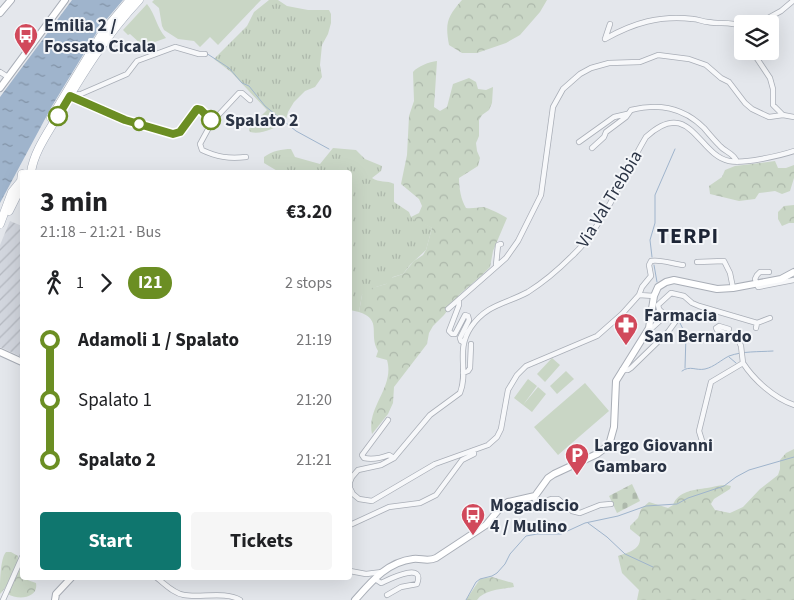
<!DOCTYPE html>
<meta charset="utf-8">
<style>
:root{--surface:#fff;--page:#f6f6f6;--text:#202124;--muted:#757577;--accent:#0f766e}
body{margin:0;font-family:"Source Sans 3",sans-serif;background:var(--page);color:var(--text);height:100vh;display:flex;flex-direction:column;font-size:19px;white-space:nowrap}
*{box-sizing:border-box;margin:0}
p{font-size:16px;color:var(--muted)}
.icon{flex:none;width:28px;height:28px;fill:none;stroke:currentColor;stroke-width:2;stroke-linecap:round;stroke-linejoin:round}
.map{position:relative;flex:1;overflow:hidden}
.panel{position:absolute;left:20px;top:170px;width:332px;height:410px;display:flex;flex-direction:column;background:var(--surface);border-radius:5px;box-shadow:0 5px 20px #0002}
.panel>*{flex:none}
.badge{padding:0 10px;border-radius:16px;font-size:18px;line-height:32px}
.tools{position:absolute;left:734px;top:15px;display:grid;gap:10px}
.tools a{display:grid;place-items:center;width:45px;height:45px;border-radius:5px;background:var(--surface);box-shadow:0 5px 20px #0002;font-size:25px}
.map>.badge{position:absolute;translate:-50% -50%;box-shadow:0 0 0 2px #fff}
.legs{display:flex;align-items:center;gap:8px;height:55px;padding:0 20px;font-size:16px}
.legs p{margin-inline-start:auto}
.head{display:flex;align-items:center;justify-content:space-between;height:85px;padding:0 20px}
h1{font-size:28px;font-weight:700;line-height:38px}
.cta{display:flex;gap:10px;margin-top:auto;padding:10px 20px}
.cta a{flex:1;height:58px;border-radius:5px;background:var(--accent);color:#fff;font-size:20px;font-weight:700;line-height:58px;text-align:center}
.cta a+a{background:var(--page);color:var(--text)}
ul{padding:0 20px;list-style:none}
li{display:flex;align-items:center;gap:18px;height:60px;font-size:19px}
li i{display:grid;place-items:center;width:8px;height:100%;margin:0 6px;background:currentColor}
li i::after{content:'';width:12px;height:12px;margin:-6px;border:4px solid;border-radius:50%;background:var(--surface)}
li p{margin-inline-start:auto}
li:first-child i{background:linear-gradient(#0000 50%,currentColor 0)}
li:last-child i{background:linear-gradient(currentColor 50%,#0000 0)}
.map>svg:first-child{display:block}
.industrial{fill:url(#industrial-furrows)}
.grass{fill:url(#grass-tufts)}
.forest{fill:url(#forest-crowns)}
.cemetery{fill:url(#cemetery-stones)}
.pitch{fill:#c9d6c5}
.water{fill:url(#water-ripples)}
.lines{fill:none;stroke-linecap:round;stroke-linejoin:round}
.stream{stroke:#9fb4cc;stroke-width:1}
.street-casing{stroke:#a9aeb7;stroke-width:6}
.secondary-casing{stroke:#a9aeb7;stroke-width:8}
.primary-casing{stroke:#a3abb8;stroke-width:9}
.street{stroke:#f7f8fa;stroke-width:4.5}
.secondary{stroke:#fff;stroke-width:6}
.primary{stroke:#fff;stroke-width:8}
.line-1-casing{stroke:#fff;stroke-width:11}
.line-1{stroke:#6b8e23;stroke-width:8}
.stop-1-dot{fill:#fff;stroke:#6b8e23;stroke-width:2.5}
.labels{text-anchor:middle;stroke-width:4;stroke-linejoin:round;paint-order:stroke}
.poi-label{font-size:18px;font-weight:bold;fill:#2b3445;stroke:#f4f6f9;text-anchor:start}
.stop-label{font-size:18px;font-weight:bold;fill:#2b3445;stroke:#f4f6f9;text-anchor:start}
.street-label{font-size:18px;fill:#2b3445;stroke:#f4f6f9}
.district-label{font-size:22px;font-weight:bold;letter-spacing:1px;fill:#1d2536;stroke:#f4f6f9}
</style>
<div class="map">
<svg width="794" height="600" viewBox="0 0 794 600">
<defs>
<pattern id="industrial-furrows" width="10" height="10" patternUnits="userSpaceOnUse" patternTransform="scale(1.25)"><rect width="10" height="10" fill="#d2d6de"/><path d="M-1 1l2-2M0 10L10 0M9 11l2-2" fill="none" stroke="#b4b8c0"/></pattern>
<pattern id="grass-tufts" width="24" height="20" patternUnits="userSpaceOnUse" patternTransform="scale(1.25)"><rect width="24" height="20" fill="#c9d6c5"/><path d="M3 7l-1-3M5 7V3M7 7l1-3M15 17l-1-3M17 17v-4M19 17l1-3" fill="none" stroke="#adb8ab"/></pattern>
<pattern id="forest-crowns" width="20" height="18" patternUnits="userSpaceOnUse" patternTransform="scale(1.25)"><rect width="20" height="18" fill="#c9d6c5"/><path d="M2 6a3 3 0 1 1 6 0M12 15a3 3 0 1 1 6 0" fill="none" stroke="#adb8ab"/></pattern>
<pattern id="cemetery-stones" width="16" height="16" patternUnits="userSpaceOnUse" patternTransform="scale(1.25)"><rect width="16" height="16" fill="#c9d6c5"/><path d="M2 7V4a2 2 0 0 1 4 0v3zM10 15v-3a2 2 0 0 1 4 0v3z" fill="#adb8ab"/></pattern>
<pattern id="water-ripples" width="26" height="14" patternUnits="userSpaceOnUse" patternTransform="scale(1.25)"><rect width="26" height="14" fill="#9fb4cc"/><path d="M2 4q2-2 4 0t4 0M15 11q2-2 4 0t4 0" fill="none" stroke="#8293a7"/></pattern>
</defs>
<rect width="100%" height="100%" fill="#e4e7ec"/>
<path class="industrial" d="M10,221L22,226V357L0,347V245Z"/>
<path class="grass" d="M269,0H278L287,6L308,10H329L331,14V23L328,34L322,45L320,65L322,77L315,87L305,91L294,102L288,112L285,123C273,128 262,135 250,132L249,129L251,126L267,110L231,72L214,59L247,26L254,12Z
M333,148L356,150L365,159L382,166L381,171L372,178C379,183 387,180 394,184V202L409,212L411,217C418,222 426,223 432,228L426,250L410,265L403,274L393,277L386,284L376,287L362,295L359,312L350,310V213L352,208L350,205V172H279L264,163V157C272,151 282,149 291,149L295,157L320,164Z"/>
<path class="forest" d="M462,0H547L540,12L520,35L506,43L477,53H462L449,45C445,23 447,17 462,0Z
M437,61L434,107L440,111L447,107L453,84L469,78L476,82L478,89L486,90L493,87L492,103L489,110L482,115L479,120V136L476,143L477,151L480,158L478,166L459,178C459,188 461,200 466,208C472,209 478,207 484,207C488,208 503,215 507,218L493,251L490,267L481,276L460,294L444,315L433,326L429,333L427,344L394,387L393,403L388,414L372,434C366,407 395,387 387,360L376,357L378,351C368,334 383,320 359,312L362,295L365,290L386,284L388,279L403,274L414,261L423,255L426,250L432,228C425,223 417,224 411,217L419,213L422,206L419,199L401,184L407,155L409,116L414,101L413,72C418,66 429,62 437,61Z
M775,161L778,168H786L794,165V178L790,191L782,194L775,191L759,193L755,199L739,201L710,194L709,186L722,177L725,170L735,166Z
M794,205V223H789L782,226L778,219V212L784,206Z
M794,449V600H637L639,590L622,573L618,556C628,552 641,550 640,537L630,529V526L638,518L641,509L649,502L668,508L673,505C678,491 694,490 707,488C715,487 722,483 731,486L730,489L714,499L711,504L715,510L730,513L743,507L760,489L778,475L780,469V460L786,453Z
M6,552H11L18,556C18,567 8,586 0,594C0,583 0,559 6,552Z
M22,566V578L36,583C39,599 17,600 8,594C10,587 18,573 22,566Z
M492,577L513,583L514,587C502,589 484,590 477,600H466L480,579Z"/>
<path class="cemetery" d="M632,484L640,501L617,513L609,496Z"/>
<path class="pitch" d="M154,0H261L218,45L210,37L200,47L194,41L178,39L164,30L162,26L159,8L152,2Z
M147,4C156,15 156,27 166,38L141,47L139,46L141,44L130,34L128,35L123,30Z
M552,358L560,365L545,382L537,374Z
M566,371L574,379L557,394L550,386Z
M528,379L537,386L523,405L514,398Z
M585,383L609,411L558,455L534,427Z
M538,387L546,394L532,412L523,405Z"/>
<path class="water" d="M72,0H123L100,27L52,106L0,203V97Z"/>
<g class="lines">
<path class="stream" d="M206,53L229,68L242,83L249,86L265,106L296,131L329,149
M271,172L280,171L284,172
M652,257L650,240L655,223V195L675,149
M654,265L657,282
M680,323L686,335L685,368
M729,357L736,363
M682,371C690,365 696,371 705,369C714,367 721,360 729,356C743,351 758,352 773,351
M588,523L607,537L625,554L653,567
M466,600L476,582L480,579L492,576L497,573L505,564L510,554L526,536L537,534H561L585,523L618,516L646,506L677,504L688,498L724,486L736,477L749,470L794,457"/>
<g class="street-casing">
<path id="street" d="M757,24L781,11L794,0
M605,39C633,23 660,15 693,19C698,19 703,22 708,22C719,24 731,22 742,26V31
M605,39L610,24
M752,51L770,78L773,89V105L783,115
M0,72L8,77
M71,95L81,94L127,74L137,61L175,47L199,54H205
M70,96L125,120L173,134L180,132L197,109L201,110L212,122
M579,142L614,117L627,114
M592,148L604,137L606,132L626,117L631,110C659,103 683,107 704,128C709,134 714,140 720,146C725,152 734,153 737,162
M246,157C229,159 217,157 202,150L200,144L212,122L239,93H242L250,100
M697,262L724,261L730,273L733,288
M496,265L498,245L501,244
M769,272H760L757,275L755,279L758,287L794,280
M639,295L642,287L651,276L649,265L651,261C659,259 674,264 683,265
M654,296L639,295L622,314L597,336L526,366L517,375L508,390L501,429L497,437L488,445L435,464L372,501L359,499L353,494L350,488V482L352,477L358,470L381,465L394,458L430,415L460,393C469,370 455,351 471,327C487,304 506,304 528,292C544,282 559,269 572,256C602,229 625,172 646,137C690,96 698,155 729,161C744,164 779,156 794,151
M459,301V305L449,331L452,334H455L465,315L468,316L469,320L460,338L461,341L464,343
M448,309L506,258L518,241L541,195L553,107L563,89L580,74L591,68L609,63L640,62L658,55L689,59L706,65L721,78L729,82L745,103L752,109L769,117L783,115L794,117
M757,323L770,318
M649,328L653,327L664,317L665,315L659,309L658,305L671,293L684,296L692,303L699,306L757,323L756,328
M729,329L719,326L716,328L717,330L737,337L741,346L743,363
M743,363C754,380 774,398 794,405
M622,370H628L631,368L668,332L676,321
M463,373L468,371L470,368L471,344
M388,420L362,455L364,458C373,460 381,458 389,455L394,458
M703,444L699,431L711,382L743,363
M533,497L538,503L552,499H558L572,511L580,513L600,505L611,504
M350,525L389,507L420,503L436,495L462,460L474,454V450
M350,571L366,574L382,572
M157,578C165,584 173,593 184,595C200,598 226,591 240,600
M375,579L381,583C386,581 426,560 417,584L401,587L387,595
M3,600L22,557"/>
</g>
<g class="secondary-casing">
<path id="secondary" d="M0,13L11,0
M0,88L65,0
M0,352L22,362
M55,600L56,594L71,578
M355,600C371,582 387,562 413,559C421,558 428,562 436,558L486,525L500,508L508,502L535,496L548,478L554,474L597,454L609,445L614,427L616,381L649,328L654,296L658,287L666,282L674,280L717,289L733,288L781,279L794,272"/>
</g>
<g class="primary-casing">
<path id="primary" d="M51,118L103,32L130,0
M31,172C34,152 47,134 57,117C81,76 106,35 139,0
M9,211L19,191L22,188
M0,224L12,192L21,181L22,174"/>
</g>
<use href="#street" class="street"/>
<use href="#secondary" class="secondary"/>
<use href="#primary" class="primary"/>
</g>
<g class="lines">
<g class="line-1-casing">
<path id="line-1" d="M58,116L70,96L125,120L173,134L180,132L197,109L201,110L211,120"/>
</g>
<use href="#line-1" class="line-1"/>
</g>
<defs>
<g id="bus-pin" transform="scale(1.25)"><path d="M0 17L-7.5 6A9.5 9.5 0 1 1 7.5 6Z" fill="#d1495b" stroke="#f4f6f9"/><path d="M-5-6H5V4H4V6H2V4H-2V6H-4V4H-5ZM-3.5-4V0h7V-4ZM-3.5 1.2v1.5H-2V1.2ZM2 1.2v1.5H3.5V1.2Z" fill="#fff"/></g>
<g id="pharmacy-pin" transform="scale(1.25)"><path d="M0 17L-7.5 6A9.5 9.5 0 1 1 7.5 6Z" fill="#d1495b" stroke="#f4f6f9"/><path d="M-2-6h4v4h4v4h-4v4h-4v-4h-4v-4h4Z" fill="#fff"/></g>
<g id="parking-pin" transform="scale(1.25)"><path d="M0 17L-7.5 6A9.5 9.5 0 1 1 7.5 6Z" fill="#d1495b" stroke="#f4f6f9"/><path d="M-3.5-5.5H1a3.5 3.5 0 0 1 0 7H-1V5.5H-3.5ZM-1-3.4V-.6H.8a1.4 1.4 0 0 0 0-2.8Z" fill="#fff"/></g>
</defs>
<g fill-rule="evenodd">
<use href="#bus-pin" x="26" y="35"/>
<use href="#pharmacy-pin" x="626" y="325"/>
<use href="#parking-pin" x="577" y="455"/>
<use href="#bus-pin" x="473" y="515"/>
</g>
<g class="stop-1-dot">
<circle cx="58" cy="116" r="9"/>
<circle cx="211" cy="120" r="9"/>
<circle cx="139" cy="124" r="6"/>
</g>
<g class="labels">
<g class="poi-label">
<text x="44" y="31">Emilia 2 /<tspan x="44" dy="21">Fossato Cicala</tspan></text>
<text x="644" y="321">Farmacia<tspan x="644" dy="21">San Bernardo</tspan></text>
<text x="594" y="451">Largo Giovanni<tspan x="594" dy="21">Gambaro</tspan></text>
<text x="490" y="511">Mogadiscio<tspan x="490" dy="21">4 / Mulino</tspan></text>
</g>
<g class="stop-label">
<text x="225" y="126">Spalato 2</text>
</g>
<g class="street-label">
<text transform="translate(609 199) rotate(-59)" y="6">Via Val Trebbia</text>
</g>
<g class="district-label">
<text x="688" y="243">TERPI</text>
</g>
</g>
</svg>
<div class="tools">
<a><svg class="icon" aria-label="layers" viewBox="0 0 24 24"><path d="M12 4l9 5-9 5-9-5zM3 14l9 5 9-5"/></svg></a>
</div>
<section class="panel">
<div class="head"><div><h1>3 min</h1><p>21:18 – 21:21 · Bus</p></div><b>€3.20</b></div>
<div class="legs"><svg class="icon" aria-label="walk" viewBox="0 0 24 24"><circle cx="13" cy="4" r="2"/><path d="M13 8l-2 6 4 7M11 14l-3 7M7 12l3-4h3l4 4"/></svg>1<svg class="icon" aria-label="forward" viewBox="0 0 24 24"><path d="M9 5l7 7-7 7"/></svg><b class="badge" style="background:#6b8e23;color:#fff">I21</b><p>2 stops</p></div>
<ul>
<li><i style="color:#6b8e23"></i><b>Adamoli 1 / Spalato</b><p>21:19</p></li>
<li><i style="color:#6b8e23"></i><span>Spalato 1</span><p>21:20</p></li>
<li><i style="color:#6b8e23"></i><b>Spalato 2</b><p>21:21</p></li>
</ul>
<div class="cta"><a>Start</a><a>Tickets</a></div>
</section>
</div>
